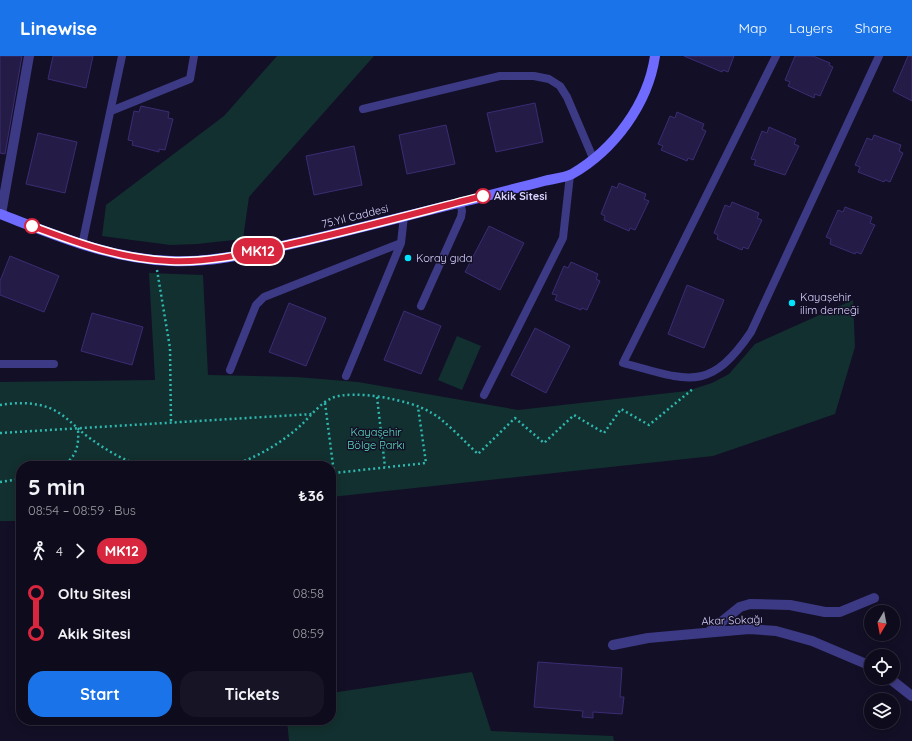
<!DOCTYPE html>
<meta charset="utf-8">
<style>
:root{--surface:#0e0b1c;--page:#171425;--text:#f1f3f6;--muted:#9b9ba3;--line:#2e2b3b;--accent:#1a73e8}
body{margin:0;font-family:Quicksand,sans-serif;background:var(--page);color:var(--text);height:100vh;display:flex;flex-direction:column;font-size:15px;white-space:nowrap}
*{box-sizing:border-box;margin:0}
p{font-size:13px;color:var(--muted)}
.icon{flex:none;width:22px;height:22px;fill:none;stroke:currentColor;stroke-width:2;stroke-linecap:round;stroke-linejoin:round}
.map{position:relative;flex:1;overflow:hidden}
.details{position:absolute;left:16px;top:405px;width:320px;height:264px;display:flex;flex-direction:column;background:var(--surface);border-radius:16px;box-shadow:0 2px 10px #0003,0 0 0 1px var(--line)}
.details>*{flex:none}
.badge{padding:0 8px;border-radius:13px;font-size:14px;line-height:26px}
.needle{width:26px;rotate:190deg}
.controls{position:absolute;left:864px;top:549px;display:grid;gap:8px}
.controls a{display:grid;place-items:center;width:36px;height:36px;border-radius:50%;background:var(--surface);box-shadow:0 2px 10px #0003,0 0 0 1px var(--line);font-size:20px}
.map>.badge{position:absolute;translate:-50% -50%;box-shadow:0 0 0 2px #fff}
.legs{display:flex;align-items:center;gap:6px;height:44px;padding:0 12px;font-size:13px}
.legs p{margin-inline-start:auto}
.overview{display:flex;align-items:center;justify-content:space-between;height:68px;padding:0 12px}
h1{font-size:22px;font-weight:800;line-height:30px}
.primary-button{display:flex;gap:8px;margin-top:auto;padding:8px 12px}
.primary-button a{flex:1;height:46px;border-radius:16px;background:var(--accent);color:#fff;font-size:16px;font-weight:800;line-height:46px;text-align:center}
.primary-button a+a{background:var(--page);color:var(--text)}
ul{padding:0 12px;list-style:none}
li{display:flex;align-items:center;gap:14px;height:40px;font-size:15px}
li i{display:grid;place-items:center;width:6px;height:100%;margin:0 5px;background:currentColor}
li i::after{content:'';width:10px;height:10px;margin:-5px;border:3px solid;border-radius:50%;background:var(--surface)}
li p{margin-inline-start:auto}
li:first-child i{background:linear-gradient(#0000 50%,currentColor 0)}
li:last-child i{background:linear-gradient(currentColor 50%,#0000 0)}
header{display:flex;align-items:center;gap:24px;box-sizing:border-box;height:56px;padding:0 20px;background:var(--accent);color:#fff}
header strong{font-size:19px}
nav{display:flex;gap:22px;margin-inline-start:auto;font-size:14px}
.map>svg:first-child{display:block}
.green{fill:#12302f}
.building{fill:#241b47;stroke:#3b2d73}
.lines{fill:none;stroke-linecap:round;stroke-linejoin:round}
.path{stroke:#2fb8b0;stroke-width:2.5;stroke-dasharray:2 3;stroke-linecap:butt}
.lane{stroke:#3d3a85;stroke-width:8}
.street{stroke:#3d3a85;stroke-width:10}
.secondary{stroke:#6f6bff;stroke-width:10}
.line-1-casing{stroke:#fff;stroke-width:9}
.line-1{stroke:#d7263d;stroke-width:6}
.stop-1-dot{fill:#fff;stroke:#d7263d;stroke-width:2}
.poi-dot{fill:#00e5ff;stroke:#130f26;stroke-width:1.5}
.labels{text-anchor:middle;stroke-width:3;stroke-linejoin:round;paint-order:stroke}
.stop-label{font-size:11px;font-weight:bold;fill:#d9d4ff;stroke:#130f26;text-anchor:start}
.street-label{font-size:11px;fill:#d9d4ff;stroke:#130f26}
.poi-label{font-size:11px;fill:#d9d4ff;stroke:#130f26;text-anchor:start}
.park-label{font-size:11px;fill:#5fe0c0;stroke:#130f26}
</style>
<header>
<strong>Linewise</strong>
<nav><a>Map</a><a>Layers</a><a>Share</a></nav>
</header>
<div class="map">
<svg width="912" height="685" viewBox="0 0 912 685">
<rect width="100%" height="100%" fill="#130f26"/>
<path class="green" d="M277,0H374L249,141L243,183L197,188L170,189L102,180L106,149L224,60Z
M149,217L203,219L208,319L296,321L358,326L518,354L687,335L712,327L729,318L755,288L853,244L855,291L835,358L713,400L331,441V410H21V465H0V326L155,324Z
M457,280L481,290L462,334L438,324Z
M472,616L491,675L613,680L614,685H289L287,664H331V637Z"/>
<path class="building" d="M0,0H22L5,98L0,97Z
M53,0H93L86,32L48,23Z
M684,0H734L728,16L723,14L722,16Z
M795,0H813L830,7L829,9L833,11L820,40L815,38L814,42L788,30L790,26L785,24Z
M908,0H912V45L893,35Z
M535,47L543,86L496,96L487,57Z
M141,50L169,56L168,62L173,63L165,94L159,93V96L132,89L133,85L128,84L134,55L139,56Z
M677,56L704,68L702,73L706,75L693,104L688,102L687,105L661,94L663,90L658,88L670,60L675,62Z
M446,69L455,108L407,118L399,79Z
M769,71L796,83L794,88L799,90L785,119L754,109L756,104L751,103L762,75L767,77Z
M38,77L77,86L65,137L26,128Z
M874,79L901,89L899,95L903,97L890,126L885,124L884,126L858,116L860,111L855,109L867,82L872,84Z
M354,90L362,129L314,139L306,100Z
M619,127L646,138L644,143L649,145L635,174L630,172L629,175L604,164L605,160L601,158L612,130L617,132Z
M732,146L759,157L757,162L762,164L748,193L743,191L742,194L717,183L718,179L714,177L725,149L730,151Z
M845,151L872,161L870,167L875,169L861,198L856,196L855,198L830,188L831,183L826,181L838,154L843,156Z
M489,170L524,187L500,234L465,216Z
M10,200L59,220L44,256L0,239V225Z
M571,206L598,218L596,223L600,225L587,254L582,252L581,254L555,244L557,239L552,238L564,210L568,212Z
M687,229L724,244L704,292L668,278Z
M289,247L326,262L306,310L269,296Z
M404,255L441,270L421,318L384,304Z
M92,257L143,271L132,309L81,295Z
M535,272L570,290L546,337L511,319Z
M538,606L622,612L620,641H624L622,658L593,656V662L582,661L583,655L534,651Z"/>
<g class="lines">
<path class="path" d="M157,214L170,292L171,367
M377,341L385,411
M325,347L334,417L426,407L418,351
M0,349C18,346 38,346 54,354C65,360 74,369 83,377C101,391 120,403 142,410
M0,377L313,358
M61,410C77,402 79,389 78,373
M230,410C256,402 280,388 300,370C310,361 320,347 332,342C353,333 411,344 430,356C444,363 465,386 478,398L515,362L544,387L574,359L604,377L621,353L649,369L694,332
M0,426L21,423"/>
<path class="lane" d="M776,0L623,307C687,324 709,338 751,276L879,0
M363,53L500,20H534L549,23L560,30L567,41L593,102
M111,55L190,23L194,0
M401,187L404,160
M82,189L122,0
M421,250L461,161L462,155L460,146
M0,308H54
M230,314L256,249L264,241L401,187L346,320
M484,339L563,182L570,119"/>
<path class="street" d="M1,158L29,0
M709,576L740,551L750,548L790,549L825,556H840L874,542
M613,589L648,582L749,573L776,575L812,585L871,610
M889,622L912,640"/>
<path class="secondary" d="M0,158C55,179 110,203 171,205C212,207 251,197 291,188C354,174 416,157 479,142C500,136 522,131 544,125C552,123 564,122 572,118C614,94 648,48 655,0"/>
</g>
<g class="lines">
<g class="line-1-casing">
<path id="line-1" d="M32,170C77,187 121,203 170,205C212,207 253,196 295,187C358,173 420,156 483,140"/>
</g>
<use href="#line-1" class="line-1"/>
</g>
<g class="stop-1-dot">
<circle cx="483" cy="140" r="7"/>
<circle cx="32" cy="170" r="7"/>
</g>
<g class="poi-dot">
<circle cx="408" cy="202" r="4"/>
<circle cx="792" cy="247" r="4"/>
</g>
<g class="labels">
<g class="stop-label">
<text x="494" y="144">Akik Sitesi</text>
</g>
<g class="street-label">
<text transform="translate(355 160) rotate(-14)" y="4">75.Yıl Caddesi</text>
<text transform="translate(732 564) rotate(-2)" y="4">Akar Sokağı</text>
</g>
<g class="poi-label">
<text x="416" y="206">Koray gıda</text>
<text x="800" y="245">Kayaşehir<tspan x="800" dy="13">ilim derneği</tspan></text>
</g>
<g class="park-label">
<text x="376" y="380">Kayaşehir<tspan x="376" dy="13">Bölge Parkı</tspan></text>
</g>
</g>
</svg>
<div class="controls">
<a><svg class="needle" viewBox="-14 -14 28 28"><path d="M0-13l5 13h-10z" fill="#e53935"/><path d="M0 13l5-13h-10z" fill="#9b9ba3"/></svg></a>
<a><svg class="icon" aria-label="locate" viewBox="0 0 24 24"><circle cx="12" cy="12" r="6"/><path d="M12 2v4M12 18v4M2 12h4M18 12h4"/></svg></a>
<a><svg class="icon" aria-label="layers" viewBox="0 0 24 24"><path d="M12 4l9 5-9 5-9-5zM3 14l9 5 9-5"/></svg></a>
</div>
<b class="badge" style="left:258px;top:195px;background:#d7263d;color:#fff">MK12</b>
<section class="details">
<div class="overview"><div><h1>5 min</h1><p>08:54 – 08:59 · Bus</p></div><b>₺36</b></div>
<div class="legs"><svg class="icon" aria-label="walk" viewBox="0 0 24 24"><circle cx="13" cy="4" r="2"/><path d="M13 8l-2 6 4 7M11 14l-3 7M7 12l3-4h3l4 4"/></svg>4<svg class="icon" aria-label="forward" viewBox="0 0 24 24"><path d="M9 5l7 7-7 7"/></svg><b class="badge" style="background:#d7263d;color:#fff">MK12</b></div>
<ul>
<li><i style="color:#d7263d"></i><b>Oltu Sitesi</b><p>08:58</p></li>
<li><i style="color:#d7263d"></i><b>Akik Sitesi</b><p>08:59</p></li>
</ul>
<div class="primary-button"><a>Start</a><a>Tickets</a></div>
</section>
</div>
